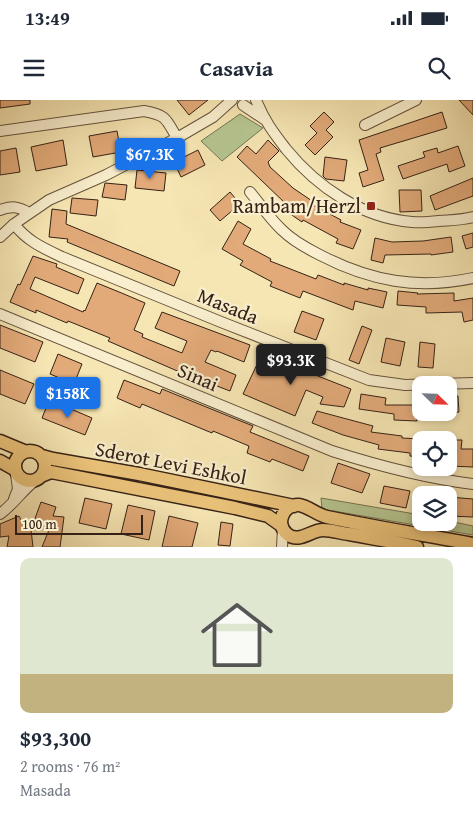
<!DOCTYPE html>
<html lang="en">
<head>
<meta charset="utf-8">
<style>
  body { margin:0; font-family:"Gentium Book Plus",serif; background:#f2f2f3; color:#1f2937; height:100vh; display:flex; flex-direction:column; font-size:19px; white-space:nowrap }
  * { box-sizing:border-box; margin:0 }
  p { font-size:16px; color:#747a83 }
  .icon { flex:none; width:28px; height:28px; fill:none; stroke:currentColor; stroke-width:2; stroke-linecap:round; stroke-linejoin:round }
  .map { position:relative; height:447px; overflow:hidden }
  .side { display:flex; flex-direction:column; background:#fff; flex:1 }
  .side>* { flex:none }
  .needle { width:32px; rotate:113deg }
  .fabs { position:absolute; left:412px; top:276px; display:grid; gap:10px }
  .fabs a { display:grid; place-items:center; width:45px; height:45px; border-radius:10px; background:#fff; box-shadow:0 2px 8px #0003; font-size:25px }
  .scale { position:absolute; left:15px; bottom:12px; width:128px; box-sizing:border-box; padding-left:5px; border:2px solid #352116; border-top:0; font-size:14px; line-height:18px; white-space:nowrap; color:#352116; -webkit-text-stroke:4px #f9efce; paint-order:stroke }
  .price { position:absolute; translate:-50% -42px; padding:0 11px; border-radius:5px; background:#1a73e8; color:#fff; font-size:16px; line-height:32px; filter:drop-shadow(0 1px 2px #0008) }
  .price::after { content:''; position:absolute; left:50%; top:30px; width:15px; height:11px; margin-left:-8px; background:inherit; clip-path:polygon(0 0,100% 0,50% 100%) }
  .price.on { background:#222; color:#fff }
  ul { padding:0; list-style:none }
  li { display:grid; align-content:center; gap:10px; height:265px; padding:0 20px }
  li span { display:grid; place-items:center; height:155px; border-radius:10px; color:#555 }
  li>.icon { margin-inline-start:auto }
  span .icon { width:90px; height:90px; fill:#fffc; stroke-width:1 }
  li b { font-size:21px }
  .status { display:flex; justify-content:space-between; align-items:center; height:35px; padding:0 25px; background:#fff; direction:ltr }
  .status svg { height:14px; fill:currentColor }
  header { display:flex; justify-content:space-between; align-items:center; height:65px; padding:0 20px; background:#fff; font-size:22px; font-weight:700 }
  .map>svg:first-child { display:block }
  .green { fill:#b6c691; stroke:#767454 }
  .building { fill:#e2aa79; stroke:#352116 }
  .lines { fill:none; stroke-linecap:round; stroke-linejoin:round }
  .minor-casing { stroke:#65523d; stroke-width:12 }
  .major-casing { stroke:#352116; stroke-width:15 }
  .minor { stroke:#f9efce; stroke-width:10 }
  .major { stroke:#ebc37a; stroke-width:12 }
  .poi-dot { fill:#8f2418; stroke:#f9efce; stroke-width:2 }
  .labels { text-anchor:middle; stroke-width:4.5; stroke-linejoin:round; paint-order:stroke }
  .poi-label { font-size:20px; fill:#352116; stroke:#f9efce; text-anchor:end }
  .street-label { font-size:20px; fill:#352116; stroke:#f9efce }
</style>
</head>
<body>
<div class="status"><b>13:49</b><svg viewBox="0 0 49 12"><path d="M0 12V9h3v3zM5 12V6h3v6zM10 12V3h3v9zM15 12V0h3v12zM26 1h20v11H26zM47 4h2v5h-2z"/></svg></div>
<header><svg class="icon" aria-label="menu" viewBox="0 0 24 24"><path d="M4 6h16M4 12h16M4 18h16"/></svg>Casavia<svg class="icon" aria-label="search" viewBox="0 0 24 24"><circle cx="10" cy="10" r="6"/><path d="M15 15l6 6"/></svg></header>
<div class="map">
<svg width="473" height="447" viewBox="0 0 473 447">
  <rect width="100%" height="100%" fill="#f6e6b3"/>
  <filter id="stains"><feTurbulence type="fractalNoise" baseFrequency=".004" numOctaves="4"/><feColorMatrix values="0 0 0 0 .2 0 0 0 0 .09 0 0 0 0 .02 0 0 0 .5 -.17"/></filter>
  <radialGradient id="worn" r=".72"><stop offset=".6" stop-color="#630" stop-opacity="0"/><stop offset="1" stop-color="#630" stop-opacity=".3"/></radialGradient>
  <path class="green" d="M240,14L263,28L222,61L201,41Z
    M321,398L421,415V422H449V421L473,426V435L322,409Z"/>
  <path class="building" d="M0,0H30V4L0,8Z
    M177,0H208L189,15Z
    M459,0H473V15Z
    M324,12L334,22L326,30L333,37L315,55L305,45L317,33L310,26Z
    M442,12L447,28L380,48L381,52L376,54L384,80L363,87L359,73L368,70L359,40Z
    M117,31L121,52L93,57L89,36Z
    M63,40L67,65L36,71L31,47Z
    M268,40L279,51L268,62L270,67L293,88L315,103L313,105L341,120L340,122L361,130L353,149L336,143L338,139L303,120L302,122L283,109L286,104L237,57L247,46L256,54Z
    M458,46L465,66L449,72L447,64L403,79L398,66L425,57L423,52L437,48L438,53Z
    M16,48L20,72L0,75V51Z
    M198,50L205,65L181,77L174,62Z
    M325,57L347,60L344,81L326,79L323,76Z
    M137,70L166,73L164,91L135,88Z
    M473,78V96L435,110L430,96Z
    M105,83L127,85L125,100L102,97Z
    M399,90H421L422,111L400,112Z
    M230,92L240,104L220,121L210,110Z
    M72,98L98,100L96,116L70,113Z
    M52,109L67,111L66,124L180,171L174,186L67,142L68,139L49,137Z
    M238,121L251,129L243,144L271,159L270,161L316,179L318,175L344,185V183L368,190V188L387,192L383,208L355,201L353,210L303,191L300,198L270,186L272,182L240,165L243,161L222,149Z
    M473,133V147L466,149L462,136Z
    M451,137L453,152L431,155V154L385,155L383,163L371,160L375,138L392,142L423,141Z
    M33,156L57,164L56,167L84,179L78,194L35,177L30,189L83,212L84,210L85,211L97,183L124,194L145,203L134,230L143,234L142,237L182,253L187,241L155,228L162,212L250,245L244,262L217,251L216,252L211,250L205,262L236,275L230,291L175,270L108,241L110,238L68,221L67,223L36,210V213L10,202L18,184L20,185Z
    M398,191L418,193L417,194L454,193V201L473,198V220L464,222L462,212L426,213V207L397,205Z
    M302,211L324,219L316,240L294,232Z
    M0,225L43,242L35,262L0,248Z
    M362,226L372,230L359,264L349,260Z
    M386,238L405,242L400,266L381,262Z
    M420,242L435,244L433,268L418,267Z
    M58,254L82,264L74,284L50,274Z
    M262,254L351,289L344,307L320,304L323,297L306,290L295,316L243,294Z
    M0,270L34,284L25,304L0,294Z
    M124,280L160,294L162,289L253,326L250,332L309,356L303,371L272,359L270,362L247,353L249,346L213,331L212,333L142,304L140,308L117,298Z
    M361,294L386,298L385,305H417V321L394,320V314L359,309Z
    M449,296H458L459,312L449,313Z
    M48,303L70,311L71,309L92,318L85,335L42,318Z
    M317,311L373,326L371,332L402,336V338L421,339V357L410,356V353L378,349L379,345L343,335L312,323Z
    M449,340H462L461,349H473V367L449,366Z
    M338,363L370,374L362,393L331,383Z
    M384,386L410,391L406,408L380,403Z
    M449,397L473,399V417L449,416Z
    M85,398L112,404L106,429L79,423Z
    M41,402L56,407L53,416L64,417L60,447H42L49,430L33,424Z
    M128,405L155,411L149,440L121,434Z
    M19,416L22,422L30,421L33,447H7L9,436L0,437V424Z
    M169,416L198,423L192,447H162Z
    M221,422L233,424L230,446L218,445Z"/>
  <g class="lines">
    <defs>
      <path id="minor" d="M256,0C264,20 273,32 286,49C317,87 362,118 412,122C421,123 430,122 439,121C451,120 462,120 473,117
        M243,5L264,19
        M365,25L416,0
        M0,31L144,11C167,15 166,19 177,38
        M250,92C260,104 270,119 282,130C292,140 308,149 320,155C370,181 418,190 473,178
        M0,110C12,106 18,106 29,113
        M14,124C27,141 43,148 62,157L221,222L369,280L405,285L473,283
        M0,137L14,124L49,100L106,75L177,38L213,17L232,0
        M0,214L332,351C379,366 424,378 473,384
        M14,399L18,389L16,374
        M0,414C14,404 23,389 37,379
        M282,447L283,429"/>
      <path id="major" d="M0,341L24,351
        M15 366a15 15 0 1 1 30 0a15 15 0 1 1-30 0Z
        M42,356L53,359L139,374L294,406
        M0,361L14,369
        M41,376L51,372L235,408L268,416L282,426
        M417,447C394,442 372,438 349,434C341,433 331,430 323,430C311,430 299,444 287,434C275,424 283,404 299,405C308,406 317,415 327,417C375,427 424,435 473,444"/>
    </defs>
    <use href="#minor" class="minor-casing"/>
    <use href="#major" class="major-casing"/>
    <use href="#minor" class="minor"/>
    <use href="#major" class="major"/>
  </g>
  <rect class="poi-dot" x="366" y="101" width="10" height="10" rx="2.5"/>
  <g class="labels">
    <g class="poi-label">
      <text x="361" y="113">Rambam/Herzl</text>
    </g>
    <g class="street-label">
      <text transform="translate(228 206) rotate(22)" y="7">Masada</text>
      <text transform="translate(198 277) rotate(23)" y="7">Sinai</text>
      <text transform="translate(171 363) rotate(11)" y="7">Sderot Levi Eshkol</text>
    </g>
  </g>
  <rect width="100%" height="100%" filter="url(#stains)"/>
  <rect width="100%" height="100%" fill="url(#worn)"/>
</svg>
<div class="fabs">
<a><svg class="needle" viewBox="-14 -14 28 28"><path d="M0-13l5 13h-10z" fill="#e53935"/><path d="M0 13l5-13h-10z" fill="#747a83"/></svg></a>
<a><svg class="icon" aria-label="locate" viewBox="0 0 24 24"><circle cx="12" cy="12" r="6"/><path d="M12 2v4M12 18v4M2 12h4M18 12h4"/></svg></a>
<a><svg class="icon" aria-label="layers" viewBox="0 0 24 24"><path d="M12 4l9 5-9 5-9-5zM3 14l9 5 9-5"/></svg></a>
</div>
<div class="scale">100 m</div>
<b class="price" style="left:150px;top:80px">$67.3K</b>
<b class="price on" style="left:291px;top:286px">$93.3K</b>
<b class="price" style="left:68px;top:319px">$158K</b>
</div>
<section class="side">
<ul>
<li><span style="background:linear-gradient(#dfe7d0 75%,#c2b280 0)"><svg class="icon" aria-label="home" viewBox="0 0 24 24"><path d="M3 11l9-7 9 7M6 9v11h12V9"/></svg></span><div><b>$93,300</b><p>2 rooms · 76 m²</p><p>Masada</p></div></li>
</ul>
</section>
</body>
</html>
